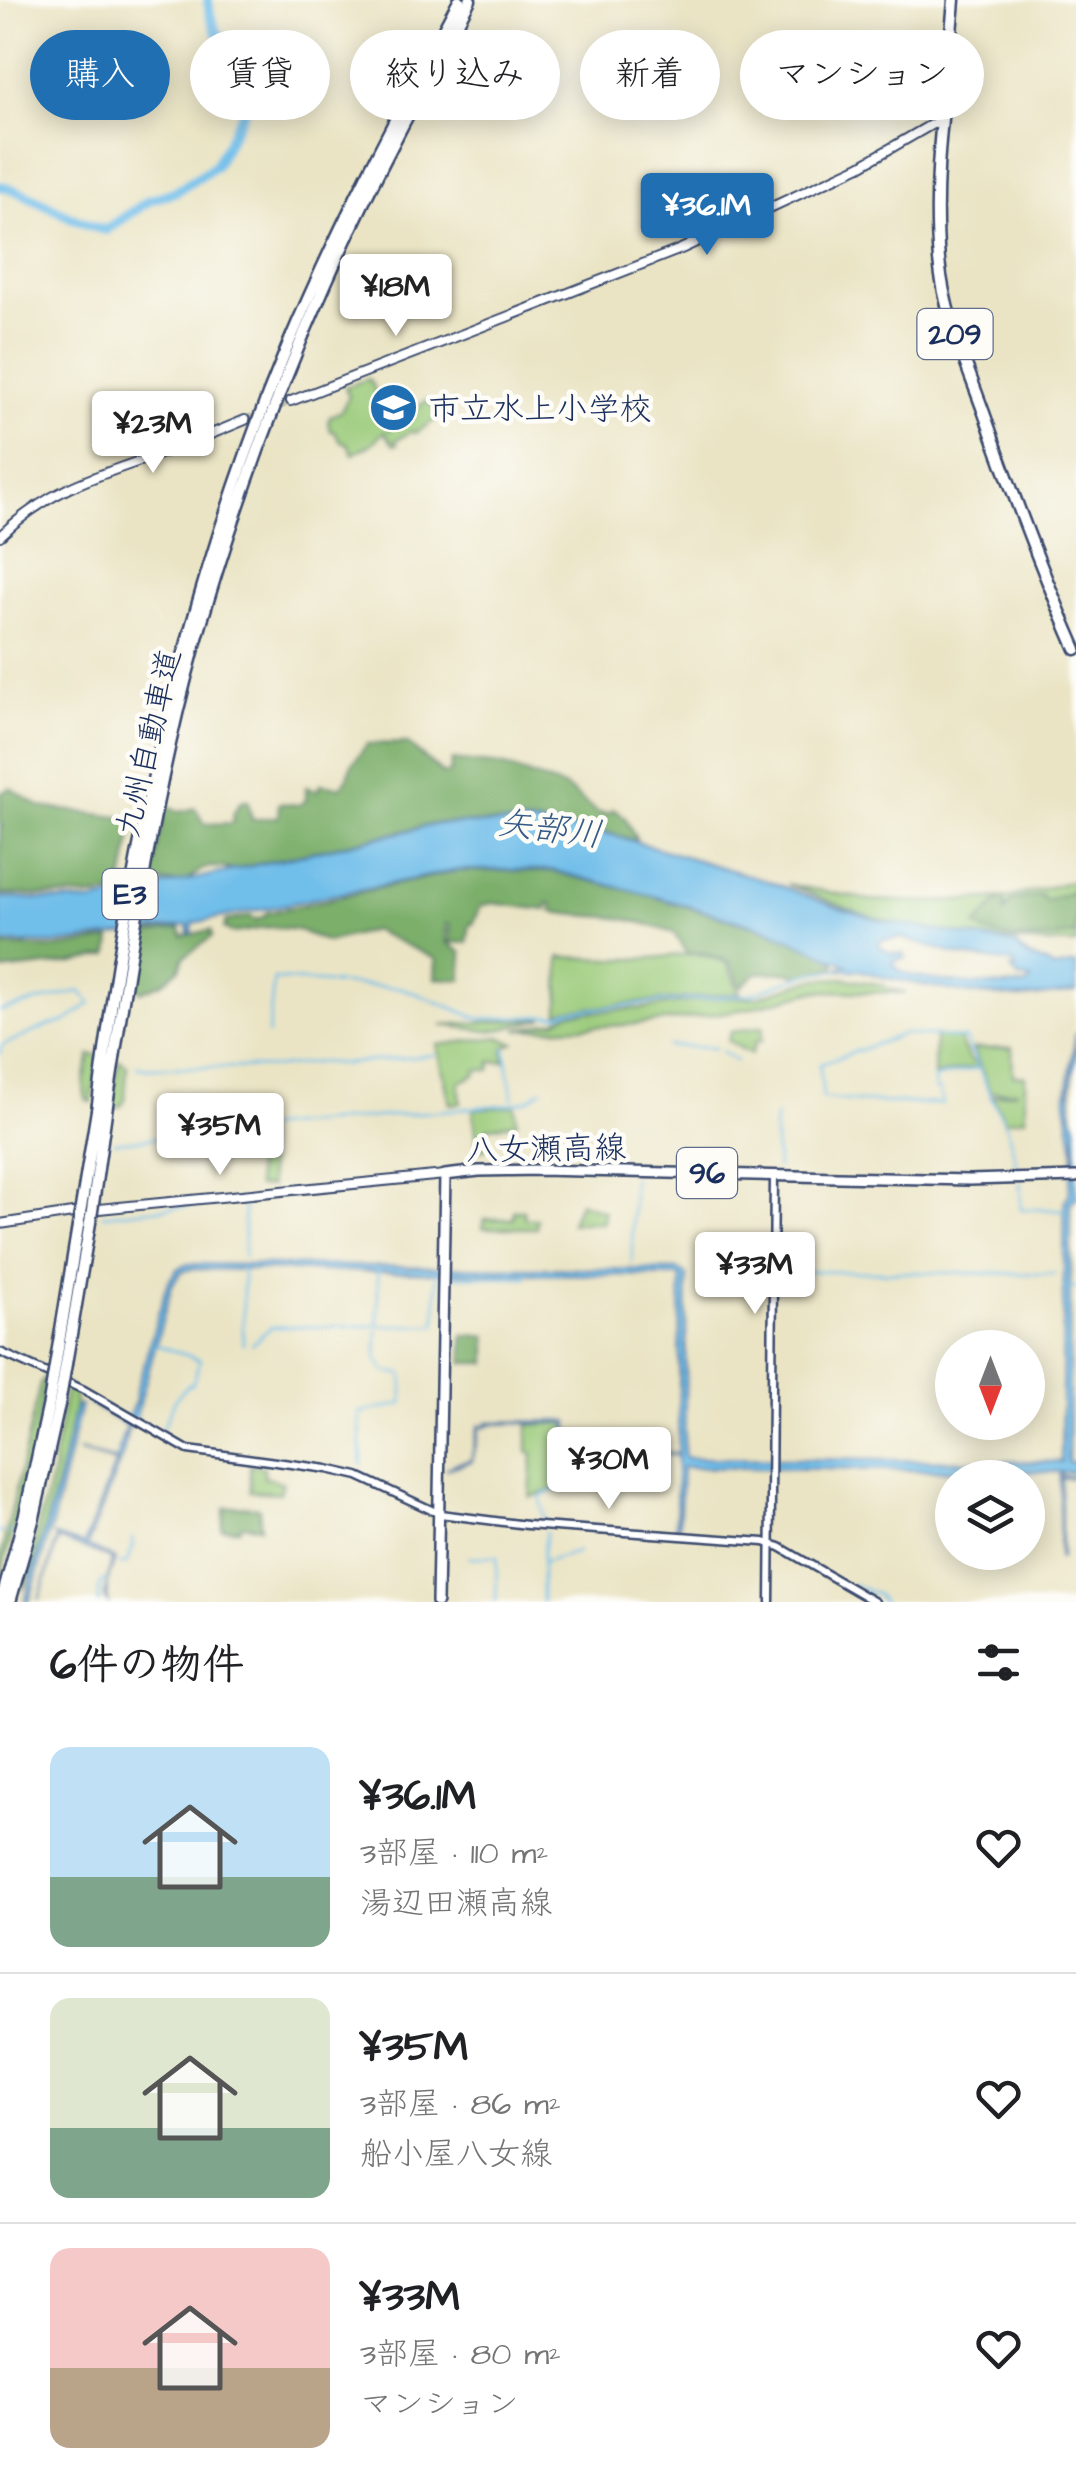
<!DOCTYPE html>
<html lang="ja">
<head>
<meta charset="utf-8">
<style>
  body { margin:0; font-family:"Architects Daughter","Klee One",sans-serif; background:#f6f6f6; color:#202124; height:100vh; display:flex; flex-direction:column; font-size:38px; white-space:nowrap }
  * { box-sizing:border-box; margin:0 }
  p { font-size:32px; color:#757577 }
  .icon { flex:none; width:55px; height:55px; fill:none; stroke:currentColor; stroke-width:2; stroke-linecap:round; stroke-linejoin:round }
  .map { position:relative; height:1602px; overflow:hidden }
  .details { display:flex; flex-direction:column; background:#fff; flex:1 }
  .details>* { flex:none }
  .guide { position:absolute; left:30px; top:30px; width:1018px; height:90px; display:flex; gap:20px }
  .needle { width:65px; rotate:180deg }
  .controls { position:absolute; left:935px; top:1330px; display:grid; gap:20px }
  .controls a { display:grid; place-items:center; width:110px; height:110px; border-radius:50%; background:#fff; box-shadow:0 5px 25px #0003; font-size:50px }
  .price { position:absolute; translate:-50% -85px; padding:0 22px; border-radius:10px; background:#fff; color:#222; font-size:32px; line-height:65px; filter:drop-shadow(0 2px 5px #0008) }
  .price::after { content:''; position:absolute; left:50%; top:60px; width:30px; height:22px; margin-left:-15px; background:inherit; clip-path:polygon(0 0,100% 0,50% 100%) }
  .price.active { background:#1f6fb2; color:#fff }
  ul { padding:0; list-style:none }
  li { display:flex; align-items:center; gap:30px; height:250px; padding:0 50px }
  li+li { border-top:2px solid #e0e0e0 }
  li span { display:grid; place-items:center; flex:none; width:280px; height:200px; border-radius:20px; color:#555 }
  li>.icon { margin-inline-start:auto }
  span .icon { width:120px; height:120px; fill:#fffc; stroke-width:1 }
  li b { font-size:42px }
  h2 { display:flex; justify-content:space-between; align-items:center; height:120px; padding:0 50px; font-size:42px }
  .pill { padding:0 35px; border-radius:45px; background:#fff; box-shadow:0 5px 25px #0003; font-size:35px; line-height:90px }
  .pill.active { background:#1f6fb2; color:#fff }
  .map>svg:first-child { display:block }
  .green { fill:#9bcb7a; stroke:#5b7d6c; stroke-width:2.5 }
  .forest { fill:#7caf6a; stroke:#4c6f64; stroke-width:2.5 }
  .water { fill:#70beea; stroke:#4676a4; stroke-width:2.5; fill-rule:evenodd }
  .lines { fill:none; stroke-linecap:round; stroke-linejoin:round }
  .stream { stroke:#70beea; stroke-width:2.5 }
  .river { stroke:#70beea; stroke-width:10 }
  .secondary-tunnel { stroke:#c1c0b0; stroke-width:8; stroke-dasharray:8 4; stroke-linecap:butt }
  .tertiary-casing { stroke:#3a4a6d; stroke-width:11 }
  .secondary-casing { stroke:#3a4a6d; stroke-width:12 }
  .primary-casing { stroke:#3a4a6d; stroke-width:14 }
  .trunk-casing { stroke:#3a4a6d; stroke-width:15 }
  .motorway-casing { stroke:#3a4a6d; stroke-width:15 }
  .tertiary { stroke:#fff; stroke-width:6 }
  .secondary { stroke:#fff; stroke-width:8 }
  .primary { stroke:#fff; stroke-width:9 }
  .trunk { stroke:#fff; stroke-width:10 }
  .motorway { stroke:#fff; stroke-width:10 }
  .motorway-bridge-casing { stroke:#3a4a6d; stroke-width:15; stroke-linecap:butt }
  .motorway-bridge { stroke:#fff; stroke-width:10 }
  .labels { text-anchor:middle; stroke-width:9; stroke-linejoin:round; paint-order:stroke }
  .shield { fill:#fdfcf7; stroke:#5f6c8c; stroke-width:2.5 }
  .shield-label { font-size:30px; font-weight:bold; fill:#1b2f5e }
  .poi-label { font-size:32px; fill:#1b2f5e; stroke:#fdfcf7; text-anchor:start }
  .street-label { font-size:32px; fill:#1b2f5e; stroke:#fdfcf7 }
  .water-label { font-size:35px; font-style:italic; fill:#355a88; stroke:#fdfcf7 }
</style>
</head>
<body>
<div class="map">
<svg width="1076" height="1602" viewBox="0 0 1076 1602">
  <rect width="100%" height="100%" fill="#fdfcf7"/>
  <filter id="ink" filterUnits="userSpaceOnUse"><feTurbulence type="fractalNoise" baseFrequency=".01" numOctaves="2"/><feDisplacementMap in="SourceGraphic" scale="20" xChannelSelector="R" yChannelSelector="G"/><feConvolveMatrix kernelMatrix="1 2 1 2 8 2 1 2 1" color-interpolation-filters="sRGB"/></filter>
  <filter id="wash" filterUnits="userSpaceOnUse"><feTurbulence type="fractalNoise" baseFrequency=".0048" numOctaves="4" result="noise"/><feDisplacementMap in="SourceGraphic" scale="40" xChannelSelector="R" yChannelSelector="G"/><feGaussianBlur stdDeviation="2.25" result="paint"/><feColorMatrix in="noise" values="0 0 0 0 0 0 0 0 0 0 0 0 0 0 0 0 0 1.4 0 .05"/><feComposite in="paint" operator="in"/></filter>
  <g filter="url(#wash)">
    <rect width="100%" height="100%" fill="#eae4c4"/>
    <path class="green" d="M368,379L373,385L390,430L427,400L436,411L453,402L455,406L416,433L413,431L396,440L397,444L394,445L384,432L370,445L353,454L348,444L339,440L335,432L331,431L328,421L331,416L341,411L349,396L345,387Z
      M1076,880V944C1008,943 940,936 875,918C845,909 816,895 787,884L869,900L931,902L1007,898Z
      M698,954L726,962L740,993L569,1010L559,1013L560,957C581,957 604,960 625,959C650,959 673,955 698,954Z
      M843,978L883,985L887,988L906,993L814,991L751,1008L685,1019L627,1025L517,1030L556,1021L570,1013L643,1008L717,998L758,997L814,979Z
      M544,1018L503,1029L487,1031L442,1025Z
      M763,1026L762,1041H756L751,1054L728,1041L731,1032Z
      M935,1036L959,1039L970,1061H975L977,1067L934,1076Z
      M499,1037L514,1043L504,1048L505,1061L491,1062L490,1070H476V1074L459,1083L461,1103L450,1104L437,1045Z
      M1012,1048L1013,1075L1025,1076V1118L1005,1121L992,1096L1018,1091L990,1092L973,1049Z
      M90,1055L99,1056L92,1102L87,1101C81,1087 86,1070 90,1055Z
      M119,1060L127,1065L125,1100L121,1106L112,1107Z
      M515,1105L517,1122L486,1128L487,1148L478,1150L473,1109Z
      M265,1128L270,1186L257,1187L251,1130Z
      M579,1202L604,1211L603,1223H571Z
      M514,1210H524L525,1219H537L536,1228H483L484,1219H513Z
      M44,1378L46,1379L32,1456L0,1579V1561L40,1384Z
      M67,1385L73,1389C74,1392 75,1401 75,1405C72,1431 35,1576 21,1591L54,1467L53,1460Z
      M567,1423L566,1452L561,1454L560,1488L530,1497L533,1453L528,1452V1425Z
      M250,1465L264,1467V1478L267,1477L283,1483L280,1493L250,1491Z"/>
    <path class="forest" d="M407,743L443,774L450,772L452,760L501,765L567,788L598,813H610L613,809L625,817L637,841L613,834L532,823H438L232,870C211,864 201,866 187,883L151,882L166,807L180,812L195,808L205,824L232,823L234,812L241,801H248L252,820L278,817L279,803L300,805L306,800V787L317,791L320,784L340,787L348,777L351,766L367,744Z
      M10,788L41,807L135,819L121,893L90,897L0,894V828L3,827L0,824V794Z
      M458,871H551L647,895L767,930L826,954L836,963L834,968L799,976L787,972L756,973L741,987L729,961L704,953H686L674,933C661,929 648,924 634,921C607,914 578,918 551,911L553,905L549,903L546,910L492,903L481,906L473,924H470L467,943L450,942V924H446L447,942L462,953V980L435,978L436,959L373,930L327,942L298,930L271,927L234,933L224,929L226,921L251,916L256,920L265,916L266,913Z
      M1076,891V934C1047,940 1001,944 976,926L998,901L1005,902L1004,914L1011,901L1041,895L1046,901Z
      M180,928L183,936L211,930L212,937L184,957L180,968L162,983L141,992L131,977L137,948L148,934Z
      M111,939L109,955L73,963L0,971V946L58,948Z
      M463,1335L487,1336V1363H463Z
      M243,1506L259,1508L261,1527L241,1525L240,1529H222L225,1508Z"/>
    <path class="water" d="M438,824H532L613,835L768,881L836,907L882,921L1015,944C1027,961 1039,957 1054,968L1076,964V992L1022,998L965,993L887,978L859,970H837L836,969L848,965L768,929L657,897L551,870H458L193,923L192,933H189L188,925L59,944L0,943V897L92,902ZM902,938L961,956L1013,963L1016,969H1011L1018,978L1031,980L1027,985C1004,987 911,983 897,968C895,967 894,964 893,961L906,958L904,954L890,953L878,945L882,940Z
      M1076,1032V1056L1071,1088L1072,1110L1076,1128V1199L1071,1201L1068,1462H1076V1472H1062L1061,1476L1076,1477L1061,1478V1557L1059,1558L1060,1472L682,1467L679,1531H676L677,1455L566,1453L567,1422L488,1424L487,1426L480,1427L472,1461L446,1469L457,1463L471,1460L478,1428L480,1425L485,1426L487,1422L569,1421V1451L678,1453L681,1279L679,1276L191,1269L181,1272L172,1285L134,1424L128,1427L123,1453L87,1546L115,1559L107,1582L108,1602L104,1597L112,1559L58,1539L39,1600L57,1539L55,1536L84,1545L116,1462L78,1451L116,1460L126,1425L88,1403L90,1400L127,1420L136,1400V1392L167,1284L177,1269L188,1264L679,1270L687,1276L684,1455L687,1458L1061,1462L1065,1200L1069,1195L1074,1150L1066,1101Z
      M76,1405H81L80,1409L54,1517L29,1602H25L58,1483Z"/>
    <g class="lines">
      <path class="stream" d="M0,1011L80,991L91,1003
        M268,1035L274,979L402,988L480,1019L560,1015L569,1011L752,994L807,974L837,970
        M668,1046L715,1048
        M505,1048L513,1100
        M722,1051L736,1061
        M0,1054L1,1046L50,1025L65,1022L90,1004
        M820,1064L823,1098L863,1102L943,1104L939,1090H935L934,1078L979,1068L990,1095L1007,1127L1019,1174
        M821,1064L904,1034L965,1039L979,1068
        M137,1066L145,1068L279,1067L320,1062L344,1064L434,1055
        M776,1116C772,1128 777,1152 777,1168
        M114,1142L513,1104L528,1100L542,1090
        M1020,1182L1021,1209L1065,1210
        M103,1215L244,1200V1257
        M632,1263L633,1177
        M779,1271L1055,1274
        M450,1276L526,1277
        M1070,1288H1076
        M378,1323V1271
        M243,1344V1271
        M252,1344L271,1327L436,1325L437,1273
        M157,1345L200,1360L192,1385L189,1384L176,1398L162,1429
        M362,1465L359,1413L403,1404V1374L386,1372L377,1360V1331
        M545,1522L540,1498L542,1495L560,1488L562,1455L566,1452
        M8,1532H11
        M1,1534V1531
        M469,1557H497L496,1602
        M542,1560L546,1531
        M962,1560H1009
        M119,1564H126L134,1545L132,1539
        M852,1584L877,1595L883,1602
        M99,1602V1589L103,1581L106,1580
        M542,1602V1563L577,1552"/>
      <path class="river" d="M0,186C39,195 70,223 106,230L150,200L177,191L215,166L255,90L253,70L216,31L210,15L208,0"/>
    </g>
  </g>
  <g filter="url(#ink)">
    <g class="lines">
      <path class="secondary-tunnel" d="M245,420L291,401"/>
      <defs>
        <path id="tertiary" d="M0,1352L84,1390L188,1450L327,1469L358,1476L440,1514L527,1525L764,1542L780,1547L875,1602
          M770,1602L774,1176"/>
        <path id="secondary" d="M291,401L681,249L860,166L941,119
          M0,536C56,483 104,475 173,449C197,440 221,430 245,420
          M0,1224L99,1209L445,1175"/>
        <path id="primary" d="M437,1602L445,1175L479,1171L540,1170L969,1180L1076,1177"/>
        <path id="trunk" d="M954,0C947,86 931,173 939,260C944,314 966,363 984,413C1012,492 1042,572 1076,649"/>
        <path id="motorway" d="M98,1104C130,844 187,587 288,345C338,226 398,113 459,0
          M107,1105C130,954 152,800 193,652C228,527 273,402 326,283C369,186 419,93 470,0
          M1,1602L25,1514L49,1403
          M10,1602L34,1517L59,1405"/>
      </defs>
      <use href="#tertiary" class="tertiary-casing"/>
      <use href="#secondary" class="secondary-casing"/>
      <use href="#primary" class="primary-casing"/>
      <use href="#trunk" class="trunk-casing"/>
      <use href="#motorway" class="motorway-casing"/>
      <use href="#tertiary" class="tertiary"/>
      <use href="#secondary" class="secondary"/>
      <use href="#primary" class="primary"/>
      <use href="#trunk" class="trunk"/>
      <use href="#motorway" class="motorway"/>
      <defs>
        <path id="motorway-bridge" d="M49,1403L98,1104
          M59,1405L92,1211L107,1105"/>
      </defs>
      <use href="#motorway-bridge" class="motorway-bridge-casing"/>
      <use href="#motorway-bridge" class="motorway-bridge"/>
    </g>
  </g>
  <defs>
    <symbol id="school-disc" viewBox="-11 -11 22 22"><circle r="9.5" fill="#1f6fb2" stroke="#fdfcf7"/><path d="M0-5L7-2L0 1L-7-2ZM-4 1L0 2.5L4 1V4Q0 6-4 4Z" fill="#fff"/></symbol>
  </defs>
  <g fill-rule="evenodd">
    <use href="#school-disc" x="366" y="380" width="55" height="55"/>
  </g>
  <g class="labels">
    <g class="shield">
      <rect x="917.5" y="309" width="75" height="50" rx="8"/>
      <rect x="102.5" y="869" width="55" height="50" rx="8"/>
      <rect x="677" y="1148" width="60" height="50" rx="8"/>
    </g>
    <g class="shield-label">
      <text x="955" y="344">209</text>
      <text x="130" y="904">E3</text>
      <text x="707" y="1183">96</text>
    </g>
    <g class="poi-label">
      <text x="428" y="419">市立水上小学校</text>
    </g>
    <g class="street-label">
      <text transform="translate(148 743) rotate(-77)" y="11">九州自動車道</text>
      <text transform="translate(546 1148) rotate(-1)" y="11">八女瀬高線</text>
    </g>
    <g class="water-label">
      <text transform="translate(550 828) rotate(7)" y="12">矢部川</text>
    </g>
  </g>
</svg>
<div class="controls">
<a><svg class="needle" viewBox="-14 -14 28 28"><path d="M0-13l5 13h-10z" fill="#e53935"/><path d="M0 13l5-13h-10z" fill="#757577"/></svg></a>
<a><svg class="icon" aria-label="layers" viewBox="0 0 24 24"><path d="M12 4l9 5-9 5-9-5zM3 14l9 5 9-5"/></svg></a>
</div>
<b class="price active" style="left:707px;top:258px">¥36.1M</b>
<b class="price" style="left:396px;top:339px">¥18M</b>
<b class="price" style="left:153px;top:476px">¥23M</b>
<b class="price" style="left:220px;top:1178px">¥35M</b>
<b class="price" style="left:755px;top:1317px">¥33M</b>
<b class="price" style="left:609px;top:1512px">¥30M</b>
<div class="guide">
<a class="pill active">購入</a>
<a class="pill">賃貸</a>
<a class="pill">絞り込み</a>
<a class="pill">新着</a>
<a class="pill">マンション</a>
</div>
</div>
<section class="details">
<h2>6件の物件<svg class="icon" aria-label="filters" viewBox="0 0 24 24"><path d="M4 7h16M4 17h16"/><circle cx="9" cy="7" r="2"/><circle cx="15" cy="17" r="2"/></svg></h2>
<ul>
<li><span style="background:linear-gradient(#bfe0f5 65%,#7fa58c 0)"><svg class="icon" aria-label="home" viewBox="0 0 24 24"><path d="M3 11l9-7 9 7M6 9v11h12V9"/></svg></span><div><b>¥36.1M</b><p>3部屋 · 110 m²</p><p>湯辺田瀬高線</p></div><svg class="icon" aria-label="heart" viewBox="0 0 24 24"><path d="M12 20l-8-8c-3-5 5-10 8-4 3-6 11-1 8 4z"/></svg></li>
<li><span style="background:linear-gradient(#dfe7d0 65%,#7fa58c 0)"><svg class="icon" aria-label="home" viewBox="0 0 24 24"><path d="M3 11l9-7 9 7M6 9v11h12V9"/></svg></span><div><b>¥35M</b><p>3部屋 · 86 m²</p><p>船小屋八女線</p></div><svg class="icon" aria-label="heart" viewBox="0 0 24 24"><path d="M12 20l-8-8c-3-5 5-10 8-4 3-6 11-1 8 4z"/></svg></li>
<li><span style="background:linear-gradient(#f6c9c9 60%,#b9a48a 0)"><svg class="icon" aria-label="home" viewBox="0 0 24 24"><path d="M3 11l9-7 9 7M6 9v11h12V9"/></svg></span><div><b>¥33M</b><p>3部屋 · 80 m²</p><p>マンション</p></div><svg class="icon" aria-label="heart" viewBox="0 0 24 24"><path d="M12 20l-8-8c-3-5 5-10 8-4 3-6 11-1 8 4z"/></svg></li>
</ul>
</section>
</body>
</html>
